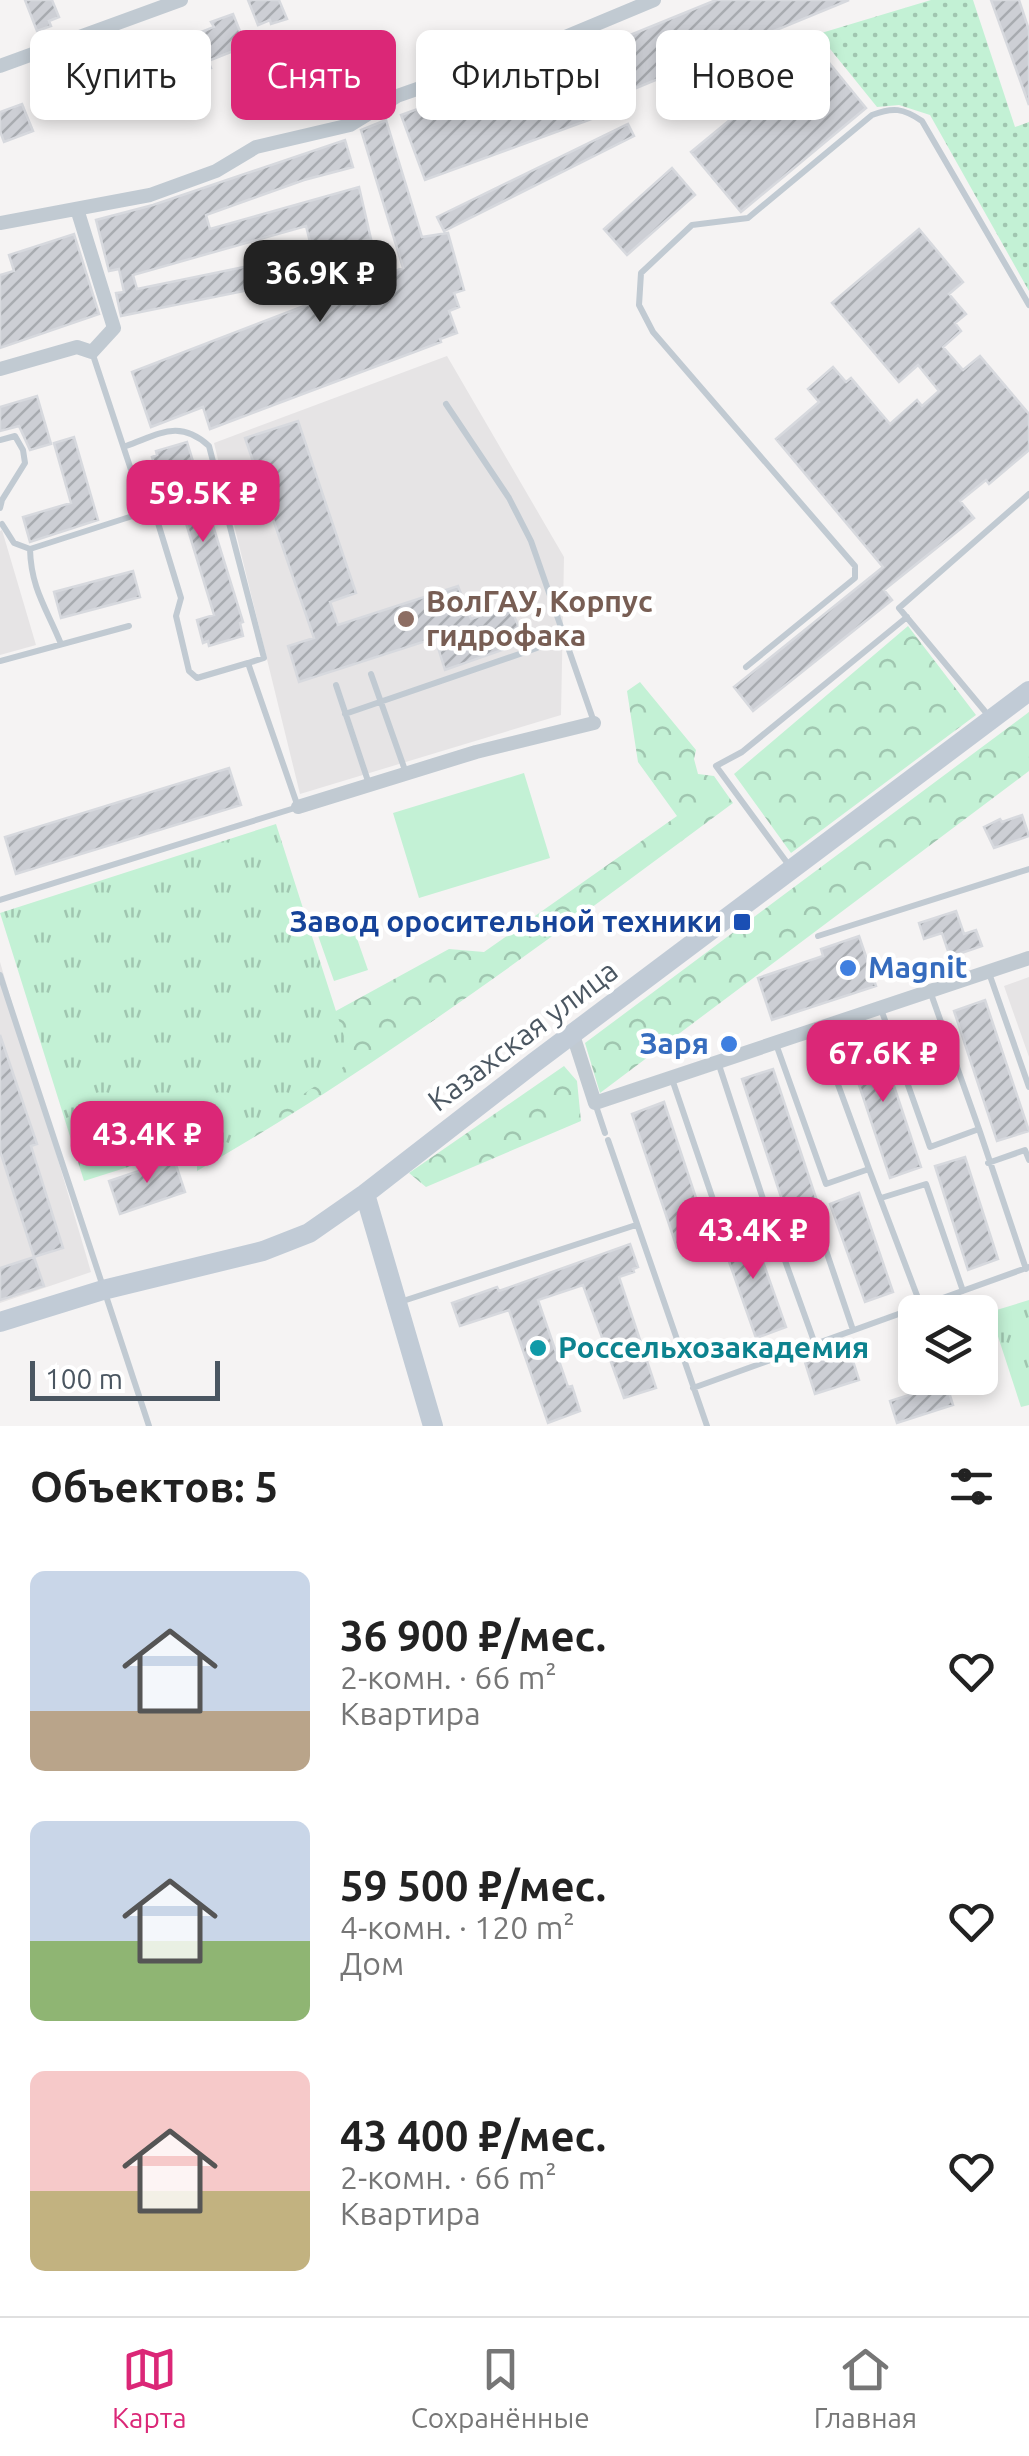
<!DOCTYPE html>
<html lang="ru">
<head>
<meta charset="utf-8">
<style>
  body { margin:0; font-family:Ubuntu,sans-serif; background:#f6f6f6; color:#222; height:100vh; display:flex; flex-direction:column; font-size:38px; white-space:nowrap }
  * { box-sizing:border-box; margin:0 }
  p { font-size:32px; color:#767676 }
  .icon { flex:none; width:55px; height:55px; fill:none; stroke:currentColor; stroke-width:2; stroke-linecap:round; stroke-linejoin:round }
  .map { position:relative; height:1426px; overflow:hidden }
  .drawer { display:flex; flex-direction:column; background:#fff; flex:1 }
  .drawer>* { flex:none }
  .guide { position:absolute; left:30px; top:30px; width:970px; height:90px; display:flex; gap:20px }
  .buttons { position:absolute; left:898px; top:1295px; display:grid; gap:20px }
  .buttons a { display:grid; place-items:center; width:100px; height:100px; border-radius:15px; background:#fff; box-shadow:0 5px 15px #0003; font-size:50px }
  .scale { position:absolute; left:30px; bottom:25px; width:190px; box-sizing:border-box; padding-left:10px; border:5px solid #4a5661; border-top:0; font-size:28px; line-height:35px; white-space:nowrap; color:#4a5661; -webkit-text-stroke:8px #fff; paint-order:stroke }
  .price { position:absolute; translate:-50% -85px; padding:0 22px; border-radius:20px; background:#db2777; color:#fff; font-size:32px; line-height:65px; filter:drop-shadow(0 2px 5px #0008) }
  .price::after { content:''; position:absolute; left:50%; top:60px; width:30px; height:22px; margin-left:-15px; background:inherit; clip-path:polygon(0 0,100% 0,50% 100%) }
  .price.selected { background:#222; color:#fff }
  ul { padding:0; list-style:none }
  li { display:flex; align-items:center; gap:30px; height:250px; padding:0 30px }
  li span { display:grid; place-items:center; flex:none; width:280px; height:200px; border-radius:15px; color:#555 }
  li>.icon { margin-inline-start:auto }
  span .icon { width:120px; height:120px; fill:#fffc; stroke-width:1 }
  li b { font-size:42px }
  h2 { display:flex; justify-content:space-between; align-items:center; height:120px; padding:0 30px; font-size:42px }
  .pill { padding:0 35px; border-radius:15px; background:#fff; box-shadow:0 5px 15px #0003; font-size:35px; line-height:90px }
  .pill.selected { background:#db2777; color:#fff }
  .tab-bar { display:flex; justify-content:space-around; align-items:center; height:140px; border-top:2px solid #e0e0e0; background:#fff; font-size:28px; color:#767676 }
  .tab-bar a { display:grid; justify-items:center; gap:5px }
  .tab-bar .selected { color:#db2777 }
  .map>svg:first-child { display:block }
  .education { fill:#e6e4e5 }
  .grass { fill:url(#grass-dots) }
  .forest { fill:url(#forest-crowns) }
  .park { fill:url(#park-tufts) }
  .pitch { fill:#c3f1d5 }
  .building { fill:url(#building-hatch); stroke:#d7d9de; stroke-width:2.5 }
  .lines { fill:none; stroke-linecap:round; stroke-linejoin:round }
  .lane { stroke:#c1cad2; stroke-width:6 }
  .street { stroke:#c1cad2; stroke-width:14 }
  .secondary { stroke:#c1cbd6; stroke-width:20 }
  .education-dot { fill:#8d6e63; stroke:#fff; stroke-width:4 }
  .transit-dot { fill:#1a4fb4; stroke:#fff; stroke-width:4 }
  .shop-dot { fill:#3f7fe0; stroke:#fff; stroke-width:4 }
  .culture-dot { fill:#0f9aa8; stroke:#fff; stroke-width:4 }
  .labels { text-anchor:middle; stroke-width:9; stroke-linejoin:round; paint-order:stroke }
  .education-label { font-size:30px; font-weight:bold; fill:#785e54; stroke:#fff; text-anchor:start }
  .transit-label { font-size:30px; font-weight:bold; fill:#164399; stroke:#fff; text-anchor:end }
  .shop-label { font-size:30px; font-weight:bold; fill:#366cbe; stroke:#fff; text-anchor:start }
  .street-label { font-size:30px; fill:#4a5661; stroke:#fff }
  .culture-label { font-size:30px; font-weight:bold; fill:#0d838f; stroke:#fff; text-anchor:start }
</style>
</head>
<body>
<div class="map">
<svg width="1029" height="1426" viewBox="0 0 1029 1426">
  <defs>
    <pattern id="grass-dots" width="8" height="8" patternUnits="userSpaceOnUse" patternTransform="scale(2.5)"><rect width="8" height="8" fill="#c3f1d5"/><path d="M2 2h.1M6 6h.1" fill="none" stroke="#a0c6b0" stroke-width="1.8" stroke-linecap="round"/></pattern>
    <pattern id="forest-crowns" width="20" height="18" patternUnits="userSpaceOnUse" patternTransform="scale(2.5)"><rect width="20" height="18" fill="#c3f1d5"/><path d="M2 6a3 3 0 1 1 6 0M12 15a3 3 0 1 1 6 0" fill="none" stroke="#a0c6b0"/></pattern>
    <pattern id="park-tufts" width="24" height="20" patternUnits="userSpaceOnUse" patternTransform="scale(2.5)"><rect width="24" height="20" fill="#c3f1d5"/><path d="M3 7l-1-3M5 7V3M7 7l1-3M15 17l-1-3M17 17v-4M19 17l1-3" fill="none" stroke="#a0c6b0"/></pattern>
    <pattern id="building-hatch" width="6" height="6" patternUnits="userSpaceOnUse" patternTransform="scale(2.5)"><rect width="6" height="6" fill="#cdcfd5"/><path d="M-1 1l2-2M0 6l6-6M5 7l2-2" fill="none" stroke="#a8abb0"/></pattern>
  </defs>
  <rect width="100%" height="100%" fill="#f5f3f3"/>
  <path class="education" d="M447,356L564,557L561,715L300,794L214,443Z
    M2,530L36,645L0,655V531Z
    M0,962L91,1272L0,1303Z
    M1029,977V1057L1004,986Z"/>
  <path class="grass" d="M931,0H973L1015,127L1029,122V291L930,115L899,105L877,107L818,34Z"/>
  <path class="forest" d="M908,626L976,715L791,853L734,774Z
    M640,682L696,750L694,759L698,774L714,776L733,803C559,932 385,1063 197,1171V1155L167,1153L241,1063L449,949L484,952L677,816L638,762L627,691Z
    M1029,712V771L600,1093L585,1043Z
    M564,1066L577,1081L581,1121L426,1187L409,1173Z"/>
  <path class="park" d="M276,824L352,1061L205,1161L188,1148L84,1181L0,913Z
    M1029,1300V1405L1021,1407L990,1312Z"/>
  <path class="pitch" d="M524,773L550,858L419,898L393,813Z
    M348,913L368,970L334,981L314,924Z"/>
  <path class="building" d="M25,0H52L59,17L49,21L51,26L37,31Z
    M248,0H279L287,19L271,24L270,20L258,25Z
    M716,0H849L612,98L616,110L425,180L401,115L617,37L618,40Z
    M991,0H1019L1029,30V105Z
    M233,14L246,46L208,61L211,68L199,73L195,65L177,73L166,46L214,27L211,22Z
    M817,48L866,108L741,212L691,152Z
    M149,55L160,83L141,90L144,98L135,102L121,66L136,57L137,60Z
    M88,79L99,106L71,117L60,90Z
    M22,104L33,131L4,142L0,131V112Z
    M386,120L422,237L448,233L464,290L454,293L459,307L449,311L457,333L440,339L441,342L210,429L203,407L151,427L132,372L403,268L361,130Z
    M628,124L634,136L444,231L437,217Z
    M345,140L353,167L304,180L206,215L210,229L359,187L371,239L313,254L306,226L133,275L137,289L302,255L307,278L121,316L116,293L124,292L119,269L109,271L96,220L153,205Z
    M672,168L695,195L627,255L604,229Z
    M919,229L963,282L949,294L966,314L955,323L961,331L943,347L963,370L980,356L1029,414V450L989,484L986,480L960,501L974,518L884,590L892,600L753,711L734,687L883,567L776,439L819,402L808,389L833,367L846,382L851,378L890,424L917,400L922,406L939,391L918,365L899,382L832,303Z
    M74,234L99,314L0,348V275L14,271L9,255Z
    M37,396L51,444L30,450L19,426L0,431V407Z
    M298,421L356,593L330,602L338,625L458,586L471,619L510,606L525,642L445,670L435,638L299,682L288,646L314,638L245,438Z
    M74,437L98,520L30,542L23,517L71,503L54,443Z
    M187,442L243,622L240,623L243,636L209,646L208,641L203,643L197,620L214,615L171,474L158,477L152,457L157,455L156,451Z
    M133,571L140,597L61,618L54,592Z
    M229,768L241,805L16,874L5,837Z
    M1022,815L1029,836L994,848L984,827L1000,819L1002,822Z
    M956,911L964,934L976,930L982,946L950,957L942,933L924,939L919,923Z
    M859,936L876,986L772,1020L758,978L823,956L821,949Z
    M985,1000L1029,1131L997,1141L954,1011Z
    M876,1032L921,1167L890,1178L845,1043Z
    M0,1035L37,1144L31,1146L63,1248L34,1257L0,1151Z
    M773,1069L817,1201L786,1212L742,1079Z
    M664,1102L709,1237L677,1248L632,1114Z
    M965,1157L998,1259L968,1270L935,1166Z
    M174,1159L185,1192L120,1214L109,1181Z
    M859,1193L893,1292L865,1302L830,1204Z
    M750,1225L786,1327L756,1338L720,1236Z
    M630,1244L638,1267L633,1269L634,1272L619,1277L656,1388L624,1398L583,1285L538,1300L568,1387L572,1386L580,1411L548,1423L509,1310L460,1326L452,1303L497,1287L499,1291Z
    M34,1257L44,1286L0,1300V1268Z
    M848,1345L859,1380L815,1394L804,1359Z
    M946,1383L953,1405L897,1423L890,1401Z"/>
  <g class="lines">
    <path class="lane" d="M446,404L509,498L531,541L594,722
      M0,440L15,436L23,450L25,463L2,500L0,508
      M126,446C160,434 179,419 209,446L264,658L248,663
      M2,524L14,543L30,549L145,512
      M30,549C31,589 47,609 61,644
      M0,661L129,626
      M746,667L855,578V566L653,332L639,305L641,273L692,225L748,218L872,115C893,107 903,108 922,121L1029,305
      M371,674L406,773
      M336,685L369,784
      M345,714L537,648
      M988,715L899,608L1029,494
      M788,864L716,766L742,752L907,617
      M0,900L298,807L248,663L197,678L189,671L176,616L181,598L158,523L145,512L92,352
      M818,936L1029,869
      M989,973L1029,1087
      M0,975L149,1426
      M881,1009L930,1147L979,1129L930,991
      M776,1044L826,1184L869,1169L818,1030
      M672,1079L720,1220L765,1205L718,1062
      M595,1103L605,1133
      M979,1129L1026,1269
      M608,1140L707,1426
      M988,1163L1025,1150L1029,1160
      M869,1169L921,1306
      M881,1198L926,1184L963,1291
      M765,1205L815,1344
      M776,1233L816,1221L853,1330
      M400,1302L636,1225
      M693,1388L1029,1267"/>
    <path class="street" d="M291,41L303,40L313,48L374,108
      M0,66L181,0
      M0,223L150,195L216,171L256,147L350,125L397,96L563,38L654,0
      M0,369L77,347L92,352L114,328L77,209
      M298,807L476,752L594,723
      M573,1035L595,1103L1029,958"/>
    <path class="secondary" d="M365,1194L433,1426
      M0,1322L103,1290L263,1251L309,1233L365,1194L535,1062L1029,691"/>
  </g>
  <circle class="education-dot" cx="406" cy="619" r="10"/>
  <rect class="transit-dot" x="732" y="912" width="20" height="20" rx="5"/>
  <g class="shop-dot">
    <circle cx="848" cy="968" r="10"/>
    <circle cx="729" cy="1044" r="10"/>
  </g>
  <circle class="culture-dot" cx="538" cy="1348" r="10"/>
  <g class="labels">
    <g class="education-label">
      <text x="426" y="612">ВолГАУ, Корпус<tspan x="426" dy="34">гидрофака</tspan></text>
    </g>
    <g class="transit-label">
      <text x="722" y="932">Завод оросительной техники</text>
    </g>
    <g class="shop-label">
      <text x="868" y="978">Magnit</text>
      <text x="709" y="1054" text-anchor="end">Заря</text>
    </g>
    <g class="street-label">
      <text transform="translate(523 1036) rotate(-37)" y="10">Казахская улица</text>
    </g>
    <g class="culture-label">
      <text x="558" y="1358">Россельхозакадемия</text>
    </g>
  </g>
</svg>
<div class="buttons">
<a><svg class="icon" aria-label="layers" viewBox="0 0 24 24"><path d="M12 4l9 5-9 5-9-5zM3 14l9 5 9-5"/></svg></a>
</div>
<div class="scale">100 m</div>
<b class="price selected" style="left:320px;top:325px">36.9K ₽</b>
<b class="price" style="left:203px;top:545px">59.5K ₽</b>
<b class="price" style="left:883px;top:1105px">67.6K ₽</b>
<b class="price" style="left:147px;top:1186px">43.4K ₽</b>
<b class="price" style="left:753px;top:1282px">43.4K ₽</b>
<div class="guide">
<a class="pill">Купить</a>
<a class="pill selected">Снять</a>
<a class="pill">Фильтры</a>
<a class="pill">Новое</a>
</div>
</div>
<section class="drawer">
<h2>Объектов: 5<svg class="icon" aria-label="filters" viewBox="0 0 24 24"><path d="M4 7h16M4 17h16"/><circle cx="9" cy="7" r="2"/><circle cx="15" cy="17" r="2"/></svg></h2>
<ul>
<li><span style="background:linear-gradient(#c9d6e8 70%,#b9a48a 0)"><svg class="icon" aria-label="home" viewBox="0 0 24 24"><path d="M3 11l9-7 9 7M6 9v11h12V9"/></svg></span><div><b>36 900 ₽/мес.</b><p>2-комн. · 66 m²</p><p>Квартира</p></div><svg class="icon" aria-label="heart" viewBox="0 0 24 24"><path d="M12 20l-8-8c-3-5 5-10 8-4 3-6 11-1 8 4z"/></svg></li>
<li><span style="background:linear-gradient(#c9d6e8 60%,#8fb573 0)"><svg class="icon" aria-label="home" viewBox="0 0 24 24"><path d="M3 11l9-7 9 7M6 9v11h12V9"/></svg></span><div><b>59 500 ₽/мес.</b><p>4-комн. · 120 m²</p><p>Дом</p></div><svg class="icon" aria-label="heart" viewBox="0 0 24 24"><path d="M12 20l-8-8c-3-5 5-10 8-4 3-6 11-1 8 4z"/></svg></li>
<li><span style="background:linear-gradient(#f6c9c9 60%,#c2b280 0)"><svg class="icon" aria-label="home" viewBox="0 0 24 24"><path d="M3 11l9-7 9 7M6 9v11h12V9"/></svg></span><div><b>43 400 ₽/мес.</b><p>2-комн. · 66 m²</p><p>Квартира</p></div><svg class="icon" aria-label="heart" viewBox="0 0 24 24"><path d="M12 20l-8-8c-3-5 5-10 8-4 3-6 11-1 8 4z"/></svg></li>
</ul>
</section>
<nav class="tab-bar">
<a class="selected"><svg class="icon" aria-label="map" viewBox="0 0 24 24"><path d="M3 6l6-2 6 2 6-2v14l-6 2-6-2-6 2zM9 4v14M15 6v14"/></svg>Карта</a>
<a><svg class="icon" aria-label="saved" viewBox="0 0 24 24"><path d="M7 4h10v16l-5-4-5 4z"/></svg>Сохранённые</a>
<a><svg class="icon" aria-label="home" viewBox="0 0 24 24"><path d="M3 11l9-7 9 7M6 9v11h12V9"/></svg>Главная</a>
</nav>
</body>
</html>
